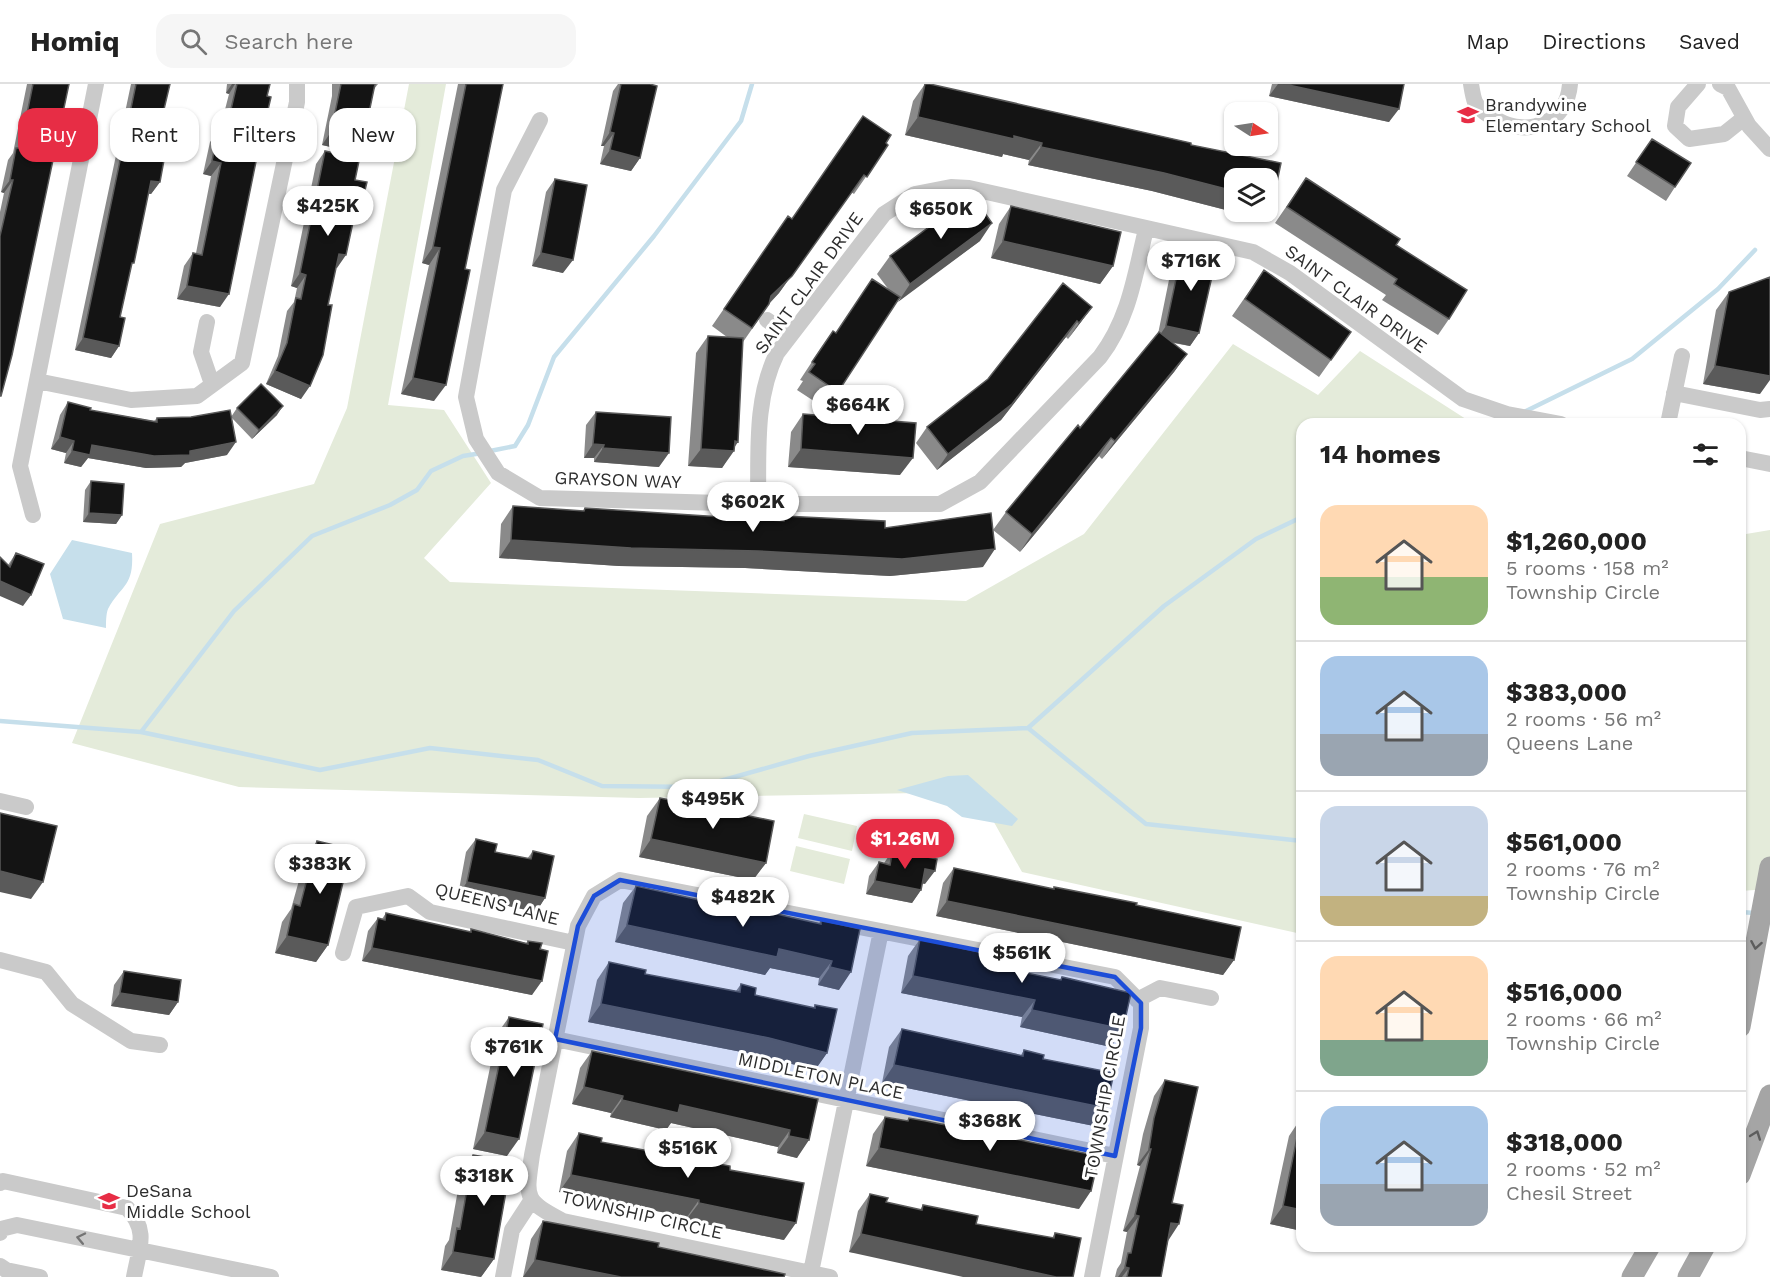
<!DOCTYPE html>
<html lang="en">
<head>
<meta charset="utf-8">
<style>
  body { margin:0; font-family:"Work Sans",sans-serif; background:#f6f6f6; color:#222; height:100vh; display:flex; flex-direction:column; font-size:22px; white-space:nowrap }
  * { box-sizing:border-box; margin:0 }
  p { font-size:20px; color:#767676 }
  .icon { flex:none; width:33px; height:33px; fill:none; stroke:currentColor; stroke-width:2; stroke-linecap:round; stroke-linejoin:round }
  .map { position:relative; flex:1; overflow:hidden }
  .details { position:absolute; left:1296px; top:334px; width:450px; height:834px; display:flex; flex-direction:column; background:#fff; border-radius:18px; box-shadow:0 2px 4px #0004 }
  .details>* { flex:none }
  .top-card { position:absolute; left:18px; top:24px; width:570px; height:54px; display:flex; gap:12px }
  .needle { width:39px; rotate:102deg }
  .tools { position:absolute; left:1224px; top:18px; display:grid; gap:12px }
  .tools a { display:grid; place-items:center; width:54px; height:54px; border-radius:12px; background:#fff; box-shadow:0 2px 4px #0004; font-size:30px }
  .price { position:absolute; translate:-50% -51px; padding:0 14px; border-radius:21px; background:#fff; color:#222; font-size:20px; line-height:39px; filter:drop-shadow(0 2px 3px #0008) }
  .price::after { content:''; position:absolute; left:50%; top:36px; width:18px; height:14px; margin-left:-9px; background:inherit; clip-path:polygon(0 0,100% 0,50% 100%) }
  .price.selected { background:#e72d45; color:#fff }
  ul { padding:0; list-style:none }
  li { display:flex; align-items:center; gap:18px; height:150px; padding:0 24px }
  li+li { border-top:2px solid #e0e0e0 }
  li span { display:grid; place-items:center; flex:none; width:168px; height:120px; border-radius:18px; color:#555 }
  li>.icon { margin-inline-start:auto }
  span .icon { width:72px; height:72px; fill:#fffc; stroke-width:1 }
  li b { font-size:26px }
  h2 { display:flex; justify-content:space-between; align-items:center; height:72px; padding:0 24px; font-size:26px }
  .tag { padding:0 21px; border-radius:18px; background:#fff; box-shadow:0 2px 4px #0004; font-size:21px; line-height:54px }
  .tag.selected { background:#e72d45; color:#fff }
  header { display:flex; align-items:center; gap:36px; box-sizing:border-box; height:84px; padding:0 30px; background:#fff; border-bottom:2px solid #e0e0e0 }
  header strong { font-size:28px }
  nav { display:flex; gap:33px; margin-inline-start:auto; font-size:21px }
  .search { width:420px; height:54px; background:#f6f6f6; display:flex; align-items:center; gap:15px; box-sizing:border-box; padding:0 21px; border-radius:18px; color:#767676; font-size:22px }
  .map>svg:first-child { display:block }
  .green { fill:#e4ebda }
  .water { fill:#c6dfeb }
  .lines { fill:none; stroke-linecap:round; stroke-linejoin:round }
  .stream { stroke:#c6dfeb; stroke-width:4.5 }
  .minor { stroke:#cacaca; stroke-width:16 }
  .major { stroke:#a5a5a5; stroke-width:21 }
  .wall { fill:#8a8a8a }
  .shaded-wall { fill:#5a5a5a }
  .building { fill:#141414; stroke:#5a5a5a; stroke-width:1.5 }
  .oneway { stroke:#5d5d5d }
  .oneway2 { stroke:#747474 }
  .marked { fill:#1d4ed8; fill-opacity:0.2; stroke:#1d4ed8; stroke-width:4.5; stroke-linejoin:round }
  .labels { text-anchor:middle; stroke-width:6; stroke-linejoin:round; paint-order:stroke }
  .poi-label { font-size:18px; fill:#2d2d2d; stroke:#fff; text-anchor:start }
  .street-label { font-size:18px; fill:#2d2d2d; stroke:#fff }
</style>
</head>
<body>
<header>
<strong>Homiq</strong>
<div class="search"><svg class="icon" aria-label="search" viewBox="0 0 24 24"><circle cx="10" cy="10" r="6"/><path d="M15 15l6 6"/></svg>Search here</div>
<nav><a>Map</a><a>Directions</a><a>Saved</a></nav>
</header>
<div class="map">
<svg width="1770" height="1193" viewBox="0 0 1770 1193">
  <rect width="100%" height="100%" fill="#fff"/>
  <path class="green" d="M409,0H446L388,321L444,326L491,399L424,474L450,498L966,517L1084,450L1233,260L1318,311L1360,267L1469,337L1468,340H1302V847L1297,849L1022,788L977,708L639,714L239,703L72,659L160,440L314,400L347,324Z
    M1770,446V805L1740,807V451Z
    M804,730L857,742L852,767L798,754Z
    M796,762L850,775L844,800L790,787Z"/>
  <path class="water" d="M72,456L132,469C134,503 121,501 108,525C106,530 106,538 106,544L63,535L50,490Z
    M968,691L1018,735L1012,742L962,733L947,722L897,706L948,692Z"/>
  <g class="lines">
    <path class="stream" d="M1524,328L1632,275L1718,205L1755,166
      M1497,340L1508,335
      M490,367L515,362L528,341L554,273L654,152L741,37L752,0
      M0,637L141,648L320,686L430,664L538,676L602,702L699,703L809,672L912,649L1028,644L1164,522L1256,455L1302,433
      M1028,644L1146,740L1302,757
      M141,648L234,527L312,452L390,421L417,406L431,387L463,372L482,369
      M1740,828L1755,829"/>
    <path class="minor" d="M1471,0C1472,6 1473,13 1475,18C1479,26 1490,32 1497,36C1530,54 1567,38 1570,0
      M1698,0L1678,23L1675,42L1689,55L1724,50L1744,34
      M1720,0L1728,4L1749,42L1770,65
      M540,36L504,106L466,313L476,355L498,389L540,414L758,420H940L980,398L1100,273C1129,235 1135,191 1146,145
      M767,236L790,252
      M207,238L201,268L212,300
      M37,297L131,316L197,312L242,279L297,18V0
      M1674,309L1760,326L1770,325
      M1668,340L1682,272
      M1740,374L1770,380
      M758,420C759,369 754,316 777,269L884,130L915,110L951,103L969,104L1253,168L1290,189L1463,315L1507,330L1561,340
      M33,431L20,382L96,0
      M0,717L26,723
      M343,869L356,823L408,812L430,828L574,859
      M0,876L46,888L72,920L131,957L160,961
      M1137,916L1160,904L1211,914
      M555,955L1115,1072
      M0,1099L3,1097L127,1124C149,1146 139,1165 134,1193
      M0,1149L1,1145L17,1141L271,1193
      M0,1182L6,1186L40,1193
      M503,1193L512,1146L531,1117
      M810,1193L881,847
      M830,1193L563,1137C523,1116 526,1114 532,1071L578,842L594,812L620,796L1115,893L1141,919V944L1092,1193"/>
    <path class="major" d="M1740,943L1770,783
      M1740,1091L1770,1011
      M1632,1193L1650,1162
      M1688,1193L1705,1162"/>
  </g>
  <path class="wall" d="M27,0H69L0,313V128L4,109L1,108L8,76L13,69Z
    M131,0H170L155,63L160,98L151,110H148L130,185L120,233L119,262L111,274L75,266Z
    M227,0H270L267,12V30L260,40L220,223L177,215L184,182L193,169H196L211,92L203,90L210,58L220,45L229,10L226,9Z
    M332,0H378L374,5L355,96L352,140L336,184L301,315L266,300L278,272L287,227L294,218L297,204L291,202L316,80L325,67L342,71L344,66L322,61L332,12Z
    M458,0H503L434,317L401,310L429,181L422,179Z
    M618,0H650L640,74L631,87L600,80L604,62H601L613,7Z
    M925,0H930L1191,59V61L1281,79L1273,117L1268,125V94H1234V128H1266L1261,135L1152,107L1028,81L1029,76L1003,70L1002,73L905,51L913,17Z
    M1272,0H1404L1389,38L1269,12Z
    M1652,55L1675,103L1666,117L1627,92Z
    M886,59L888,61L854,110L851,108L779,209L770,219L743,258L734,364L722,384L688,382L696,269L708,252L727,253L712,242L788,132L792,135Z
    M1306,94L1396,161L1449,235L1438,251L1382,216L1386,211L1275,139Z
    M555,95L563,189L532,182L546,108Z
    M1011,122L1113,182L1100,200L991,174L999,140Z
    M980,157L897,217L826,325L797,306L803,297L800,296L821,264L833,247L836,249L872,195L889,206L877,190L890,172Z
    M1182,167L1199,249L1190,262L1173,259L1187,270L1174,288L1102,375L1099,372L1020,468L993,446L1006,428L1080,344L1158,250L1172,181Z
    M1264,186L1351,248L1319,293L1232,232Z
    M1729,208L1760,310L1703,300L1716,226Z
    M1092,223L1068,255L1066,253L1001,336L937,386L916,359L927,343Z
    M68,318L90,326L154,337L157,334L227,371L185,379L181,383L146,384L88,374L81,383L64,379L66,369L51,365L60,331Z
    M237,324L277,331L252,355L231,333Z
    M596,328L659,383L594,378V374H584L586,341Z
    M803,330L900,391L788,383L791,348Z
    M91,397L122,431L116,440L83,438L85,406Z
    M513,422L583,427L585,424L781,437L784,432L885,444L983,483L890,492L745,484L619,482L499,474L501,440Z
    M16,469L23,522L8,481Z
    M660,714L766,779L753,796L639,773L647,732Z
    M476,755L495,768L527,775L533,767L545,814L536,828L458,811L466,768Z
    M317,757L328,861L316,878L275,869L282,838L291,825L305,775Z
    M893,766L925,800L922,799L921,806L912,819L866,810L869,792L879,778L884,779Z
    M954,784L1053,805L1054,803L1136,821L1234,876L1223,891L936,832L943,799Z
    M636,802L762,830L763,827L819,839L821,836L839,906L818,901L819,894L770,884L765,891L615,858L623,819Z
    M386,829L470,848L471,845L526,859L528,857L540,865L532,911L362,877L368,847L378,834L382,835Z
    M920,855L1026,889L1060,896L1062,893L1111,963L1020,943L1022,933L901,909L908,872Z
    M609,878L645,890L736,907L741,900L755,911L813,924L815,921L827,969L815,986L757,971L588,938L597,896Z
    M124,887L178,918L169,931L111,922L114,901Z
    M509,933L507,1072L473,1065L497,950Z
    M902,945L1021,971L1024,966L1043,975L1106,1024L1094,1042L882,999L889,963Z
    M592,967L818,1015L797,1074L777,1069L778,1063L671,1039L666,1046L610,1033L611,1029L572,1020L580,984Z
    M1165,996L1172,1119L1168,1157L1161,1193H1115L1117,1185L1121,1179L1127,1148L1123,1147L1140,1082L1137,1081L1143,1050L1154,1012Z
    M885,1033L907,1037L909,1034L1079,1125L866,1082L873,1050Z
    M1301,1034H1302V1147L1270,1140L1289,1052Z
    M579,1049L601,1058L730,1086L784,1156L686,1136L687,1133L559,1108L567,1067Z
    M473,1071L510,1102L506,1109L494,1175L481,1193L441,1186L445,1162L449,1156L461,1089Z
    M870,1110L886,1118L920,1126L923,1121L976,1140L1052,1154L1055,1149L1073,1193L849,1168L858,1127Z
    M543,1137L658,1163L784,1193H523L531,1155Z"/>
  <path class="shaded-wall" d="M232,0H235L229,10L226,9Z
    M1278,0H1284L1399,25L1389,38L1269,12Z
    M263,29L267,30L258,44Z
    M918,33L1014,52L1042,59L1029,76L1003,70L1002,73L905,51Z
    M331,48L352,53L344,66L322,61Z
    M610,48L614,49L604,62H601Z
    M1041,63L1164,89L1234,107V128H1266L1261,135L1152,107L1028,81Z
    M610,66L640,74L631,87L600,80Z
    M212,77L221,79L211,92L203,90Z
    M864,91L779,209L759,230L771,212Z
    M10,96H13L4,109L1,108Z
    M151,97L160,98L151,110L142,108Z
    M1268,116L1273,117L1268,125Z
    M355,129L359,130L350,143Z
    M992,139L980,157L898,218L910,200Z
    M1003,157L1113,182L1100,200L991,174Z
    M433,163L440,164L429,181L422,179Z
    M541,169L573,176L563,189L532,182Z
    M339,170L346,171L337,184L330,182Z
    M300,189L306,191L297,204L291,202Z
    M187,202L229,210L220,223L177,215Z
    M1092,223L1081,238L1068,255L1079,239Z
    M1077,237L1066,253L1001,336L937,386L948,370Z
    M1166,242L1199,249L1190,262L1157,255Z
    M83,254L119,262L111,274L75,266Z
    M1187,270L1174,288L1102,375L1115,357Z
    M1715,282L1770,292V296L1760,310L1703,300Z
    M275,287L310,302L301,315L266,300Z
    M413,294L446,301L434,317L401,310Z
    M283,322L277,331L252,355L259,346Z
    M60,353L74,357L66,369L51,365Z
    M1111,354L1099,372L1020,468L1032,450Z
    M735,357L738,358L732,367H734L722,384L688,382L701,365Z
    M236,358L227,371L185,379L181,383L146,384L88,374L81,383L64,379L72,367L92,361L190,367Z
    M593,360L604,361L594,374H584Z
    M603,364L669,369L659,383L594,378Z
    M801,365L913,374L900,391L788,383Z
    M89,429L122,431L116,440L83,438Z
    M511,456L995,465L983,483L890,492L745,484L619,482L499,474Z
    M0,497L31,511L23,522L0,512Z
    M651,755L766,779L753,796L639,773Z
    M925,785L935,787L925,800L916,798Z
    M0,787L43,798L31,815L0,808Z
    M875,797L921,806L912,819L866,810Z
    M467,798L545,814L536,828L458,811Z
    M947,817L1234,876L1223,891L936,832Z
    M627,841L779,865L832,877L819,894L770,884L765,891L615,858Z
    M287,852L328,861L316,878L275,869Z
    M372,864L542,897L532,911L362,877Z
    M830,883L851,888L839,906L818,901Z
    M913,892L1035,916L1022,933L901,909Z
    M120,909L178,918L169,931L111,922Z
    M601,920L769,954L827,969L815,986L757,971L588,938Z
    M1032,926L1123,945L1111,963L1020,943Z
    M894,981L1106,1024L1094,1042L882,999Z
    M584,1003L623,1012L611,1029L572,1020Z
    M622,1016L680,1021L790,1046L778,1063L671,1039L666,1046L610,1033Z
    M485,1048L519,1055L507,1072L473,1065Z
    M789,1052L809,1056L797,1074L777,1069Z
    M879,1064L1091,1107L1079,1125L866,1082Z
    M1149,1065H1151L1140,1082L1137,1081Z
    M571,1091L699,1116L687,1133L559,1108Z
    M699,1119L796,1139L784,1156L686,1136Z
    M1283,1122L1302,1126V1147L1270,1140Z
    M1135,1131L1139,1132L1127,1148L1123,1147Z
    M1171,1139L1179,1140L1168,1157Z
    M861,1150L1056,1193H963L849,1168Z
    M453,1168L494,1175L481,1193L441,1186Z
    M535,1176L621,1193H523Z
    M1125,1183L1129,1184L1122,1193H1118Z"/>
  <path class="building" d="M33,0H69L12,271L1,312H0V152L13,96H10L16,64H20Z
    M136,0H170L155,63L166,65L160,98L151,97L134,179H132L120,233L125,234L119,262L83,254Z
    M237,0H270L267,12L271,13L267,30L263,29L257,52L261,53L229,210L187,202L193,169L202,171L221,79L212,77L219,44L226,46Z
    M341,0H375L355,96L367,98L359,130L355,129L346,171L339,170L328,221H332L323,271L310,302L275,287L287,259L296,214L301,215L306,191L300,189L325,67L348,72L352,53L331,48Z
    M466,0H503L465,185L470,186L446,301L413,294L440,164L433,163Z
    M621,0H650L657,2L640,74L610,66L614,49L610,48Z
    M925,0H930L1191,59V61L1281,79L1273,117L1268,116V94H1234V107L1164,89L1041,63L1042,59L1014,52V55L918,33Z
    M1284,0H1404L1399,25Z
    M863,32L891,51L886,59L888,61L867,93L864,91L792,192L771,212L769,220L752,244L724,225L788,132L792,135Z
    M1652,55L1691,79L1675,103L1636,78Z
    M1306,94L1400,155L1396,161L1467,206L1449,235L1394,200L1397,195L1287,123Z
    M555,95L587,101L573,176L541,169Z
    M972,111L992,139L910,200L890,172Z
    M1011,122L1121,148L1113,182L1003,157Z
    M1182,167L1216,175L1199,249L1166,242Z
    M1264,186L1351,248L1331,276L1245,215Z
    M1770,193V292L1715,282L1729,208Z
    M872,195L900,213L838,308L809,288L815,280L812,278L833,247L836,249Z
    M1063,199L1092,223L1079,239L1077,237L1012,320L948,370L927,343L988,295Z
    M1159,248L1187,270L1115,357L1111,354L1032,450L1006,428L1078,341L1080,344Z
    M708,252L743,254L738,358L735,357L734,367L701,365Z
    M261,300L283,322L259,346L237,324Z
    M68,318L91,324L90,326L157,338V334L191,333L230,326L236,358L190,367V371L154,372L92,361L90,371L72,367L74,357L60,353Z
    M596,328L671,333L669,369L603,364L604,361L593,360Z
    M803,330L916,339L913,374L801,365Z
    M1486,338L1499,340H1486Z
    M91,397L124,400L122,431L89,429Z
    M513,422L584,427L585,424L784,437V432L885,437V444L991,429L995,465L902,475L758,467L631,464L511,456Z
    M16,469L44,480L31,511L0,497V473L10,483Z
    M660,714L774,737L766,779L651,755Z
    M0,729L57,742L43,798L0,787Z
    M476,755L497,760L495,768L531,775L533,767L554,772L545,814L467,798Z
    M317,757L351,765L328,861L287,852L294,820L300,822Z
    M893,766L937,775L935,787L925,785L921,806L875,797L879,778L890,781Z
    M954,784L1054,805V803L1137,819L1136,821L1241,843L1234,876L947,817Z
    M636,802L763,830V827L821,840V836L860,845L851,888L830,883L832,877L779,865L777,873L627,841Z
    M386,829L471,848V845L528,860V857L542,859L540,865L548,867L542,897L372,864L378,834L385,836Z
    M920,855L1028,879L1026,889L1061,896L1062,893L1131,909L1123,945L1032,926L1035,916L913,892Z
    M609,878L646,886L645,890L740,908L741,900L756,904L755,911L815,924V921L837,925L827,969L769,954L601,920Z
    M124,887L181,896L178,918L120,909Z
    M509,933L543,940L519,1055L485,1048Z
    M902,945L1023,972L1024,966L1044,971L1043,975L1114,989L1106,1024L894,981Z
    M592,967L818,1015L809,1056L789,1052L790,1046L680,1021L678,1029L622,1016L623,1012L584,1003Z
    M1165,996L1198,1003L1172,1119L1183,1121L1179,1140L1171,1139L1161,1193H1127L1129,1184L1125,1183L1128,1169H1131L1139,1132L1135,1131L1151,1065H1149L1154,1034Z
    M885,1033L908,1037L909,1034L926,1037L1099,1072L1091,1107L879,1064Z
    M1301,1034H1302V1126L1283,1122Z
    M579,1049L602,1054L601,1058L730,1082V1086L804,1099L796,1139L699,1119V1116L571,1091Z
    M473,1071L514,1078L510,1102H507L494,1175L453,1168L457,1144L460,1145Z
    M870,1110L888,1114L886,1118L922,1126L923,1121L978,1132L976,1140L1054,1154L1055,1149L1081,1154L1073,1193H1056L861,1150Z
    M543,1137L659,1159L658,1163L785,1190L784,1193H621L535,1176Z"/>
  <defs><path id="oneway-chevron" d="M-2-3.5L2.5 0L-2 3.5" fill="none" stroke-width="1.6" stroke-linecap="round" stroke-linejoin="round" transform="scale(1.5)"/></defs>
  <g class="oneway">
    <use href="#oneway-chevron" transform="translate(1756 861) rotate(100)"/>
    <use href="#oneway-chevron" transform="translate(1756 1051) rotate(-70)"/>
  </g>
  <use class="oneway2" href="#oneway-chevron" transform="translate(81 1154) rotate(-168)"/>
  <path class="marked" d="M620,796L1115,893L1141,919V944L1115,1072L555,955L578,842L594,812Z"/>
  <defs>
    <symbol id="school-bare" viewBox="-9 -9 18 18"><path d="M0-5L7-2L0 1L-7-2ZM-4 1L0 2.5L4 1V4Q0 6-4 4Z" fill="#e72d45" stroke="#fff" stroke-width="2.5" paint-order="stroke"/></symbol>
  </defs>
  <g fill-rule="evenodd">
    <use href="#school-bare" x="1453" y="16" width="30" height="30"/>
    <use href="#school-bare" x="94" y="1102" width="30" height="30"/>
  </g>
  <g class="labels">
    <g class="poi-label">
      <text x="1485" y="27">Brandywine<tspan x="1485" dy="21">Elementary School</tspan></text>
      <text x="126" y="1113">DeSana<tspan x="126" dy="21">Middle School</tspan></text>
    </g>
    <g class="street-label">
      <text transform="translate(809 199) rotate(-54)" y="6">SAINT CLAIR DRIVE</text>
      <text transform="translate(1356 215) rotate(36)" y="6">SAINT CLAIR DRIVE</text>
      <text transform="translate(618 396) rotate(2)" y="6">GRAYSON WAY</text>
      <text transform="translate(497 820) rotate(14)" y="6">QUEENS LANE</text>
      <text transform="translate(821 992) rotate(12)" y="6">MIDDLETON PLACE</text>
      <text transform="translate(1105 1013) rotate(-80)" y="6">TOWNSHIP CIRCLE</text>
      <text transform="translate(642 1131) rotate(13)" y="6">TOWNSHIP CIRCLE</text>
    </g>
  </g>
</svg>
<div class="tools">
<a><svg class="needle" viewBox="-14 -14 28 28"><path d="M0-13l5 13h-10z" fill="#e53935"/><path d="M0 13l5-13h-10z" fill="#767676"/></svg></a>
<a><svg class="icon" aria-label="layers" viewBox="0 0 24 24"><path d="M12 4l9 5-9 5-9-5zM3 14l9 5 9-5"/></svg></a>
</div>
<b class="price" style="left:328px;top:153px">$425K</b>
<b class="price" style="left:941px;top:156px">$650K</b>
<b class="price" style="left:1191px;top:208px">$716K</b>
<b class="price" style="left:858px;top:352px">$664K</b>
<b class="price" style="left:753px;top:449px">$602K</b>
<b class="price" style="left:713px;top:746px">$495K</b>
<b class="price selected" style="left:905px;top:786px">$1.26M</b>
<b class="price" style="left:320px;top:811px">$383K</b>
<b class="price" style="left:743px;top:844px">$482K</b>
<b class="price" style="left:1022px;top:900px">$561K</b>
<b class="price" style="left:514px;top:994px">$761K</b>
<b class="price" style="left:990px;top:1068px">$368K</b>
<b class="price" style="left:688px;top:1095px">$516K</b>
<b class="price" style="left:484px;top:1123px">$318K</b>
<div class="top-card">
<a class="tag selected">Buy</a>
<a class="tag">Rent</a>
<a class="tag">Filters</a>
<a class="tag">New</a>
</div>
<section class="details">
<h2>14 homes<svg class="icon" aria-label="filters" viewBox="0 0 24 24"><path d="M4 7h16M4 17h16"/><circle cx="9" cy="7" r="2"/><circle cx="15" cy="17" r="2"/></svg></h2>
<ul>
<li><span style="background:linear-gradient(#ffd9b3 60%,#8fb573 0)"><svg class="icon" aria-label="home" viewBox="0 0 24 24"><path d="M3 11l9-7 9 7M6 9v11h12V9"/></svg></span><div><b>$1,260,000</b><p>5 rooms · 158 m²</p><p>Township Circle</p></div></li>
<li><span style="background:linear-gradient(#a9c7e8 65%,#9aa5b1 0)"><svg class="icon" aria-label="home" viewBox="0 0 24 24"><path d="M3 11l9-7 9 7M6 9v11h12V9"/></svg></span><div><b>$383,000</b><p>2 rooms · 56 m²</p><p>Queens Lane</p></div></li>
<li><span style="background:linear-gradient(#c9d6e8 75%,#c2b280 0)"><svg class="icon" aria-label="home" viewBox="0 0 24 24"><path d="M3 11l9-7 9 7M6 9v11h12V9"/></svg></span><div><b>$561,000</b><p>2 rooms · 76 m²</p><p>Township Circle</p></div></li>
<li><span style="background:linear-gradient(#ffd9b3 70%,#7fa58c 0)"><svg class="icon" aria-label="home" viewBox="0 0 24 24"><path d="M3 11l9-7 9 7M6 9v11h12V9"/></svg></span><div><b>$516,000</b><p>2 rooms · 66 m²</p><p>Township Circle</p></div></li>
<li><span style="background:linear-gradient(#a9c7e8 65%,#9aa5b1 0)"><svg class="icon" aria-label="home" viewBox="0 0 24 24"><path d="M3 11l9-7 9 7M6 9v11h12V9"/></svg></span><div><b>$318,000</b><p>2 rooms · 52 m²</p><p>Chesil Street</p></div></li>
</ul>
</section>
</div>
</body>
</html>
